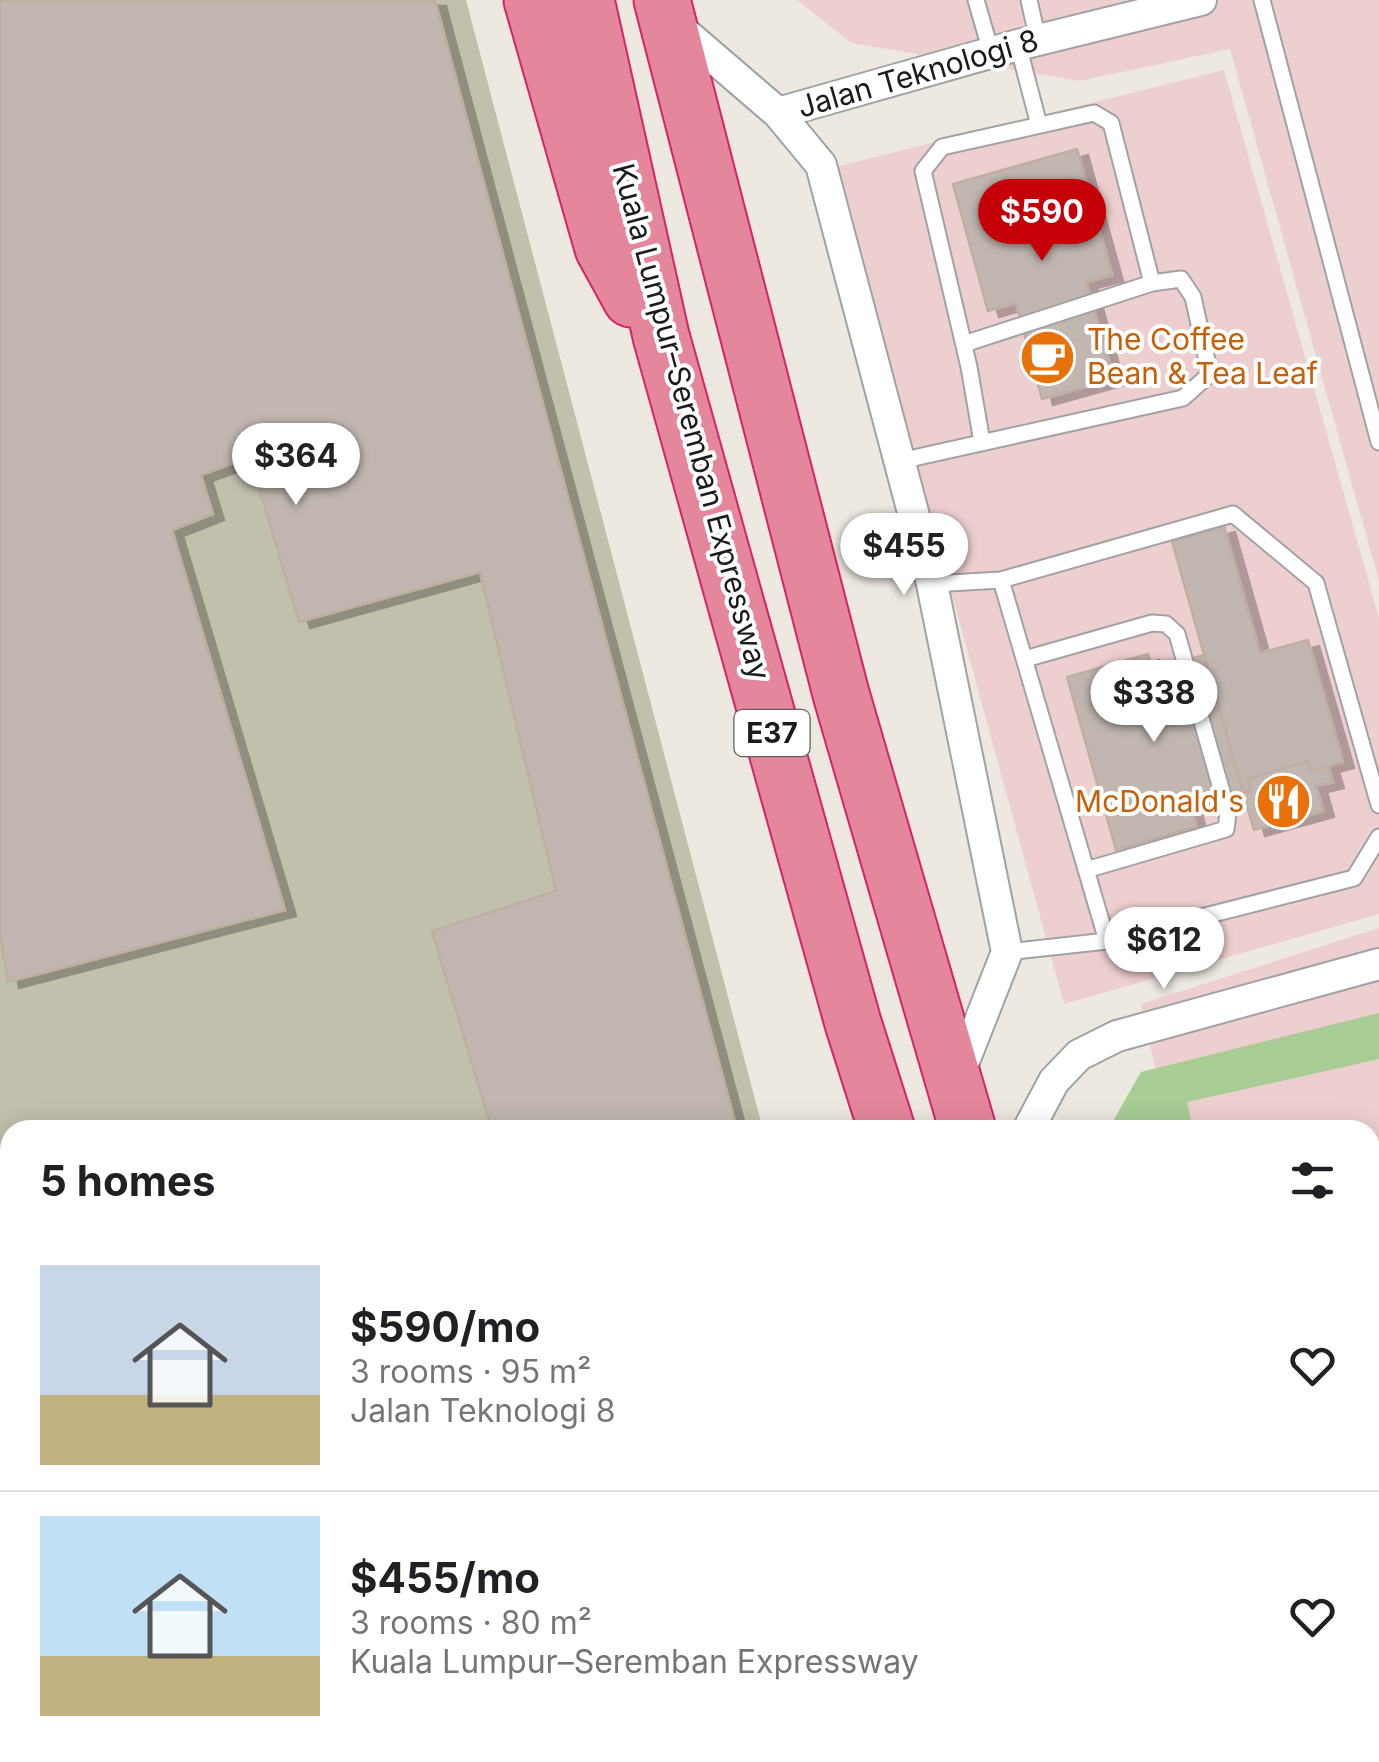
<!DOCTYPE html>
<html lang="en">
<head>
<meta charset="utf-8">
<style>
  body { margin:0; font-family:Inter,sans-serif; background:#f2f2f2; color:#202124; height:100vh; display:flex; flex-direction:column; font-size:38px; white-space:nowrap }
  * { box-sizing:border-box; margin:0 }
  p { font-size:32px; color:#757577 }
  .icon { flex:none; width:55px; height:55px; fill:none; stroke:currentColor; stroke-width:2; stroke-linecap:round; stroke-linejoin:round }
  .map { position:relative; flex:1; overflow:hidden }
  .sheet { position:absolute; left:0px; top:1120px; width:1380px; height:642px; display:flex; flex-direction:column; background:#fff; border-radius:30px 30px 0 0; box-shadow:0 5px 25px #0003 }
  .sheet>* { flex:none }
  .price { position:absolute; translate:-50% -85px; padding:0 22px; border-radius:35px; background:#fff; color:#222; font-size:32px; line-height:65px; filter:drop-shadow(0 2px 5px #0008) }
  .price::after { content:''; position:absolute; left:50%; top:60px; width:30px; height:22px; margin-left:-15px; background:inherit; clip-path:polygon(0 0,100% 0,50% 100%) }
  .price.on { background:#c60008; color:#fff }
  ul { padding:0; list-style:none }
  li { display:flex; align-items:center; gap:30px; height:250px; padding:0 40px }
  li+li { border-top:2px solid #e0e0e0 }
  li span { display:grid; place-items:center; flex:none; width:280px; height:200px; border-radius:0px; color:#555 }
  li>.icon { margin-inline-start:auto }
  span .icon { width:120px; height:120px; fill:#fffc; stroke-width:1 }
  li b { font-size:42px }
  h2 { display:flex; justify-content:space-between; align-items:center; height:120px; padding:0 40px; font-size:42px }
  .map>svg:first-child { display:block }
  .commercial { fill:#eecfcf }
  .construction { fill:#c1c0ac }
  .forest { fill:#a7cd95 }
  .building { fill:#c1b7b0; stroke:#beaea3; stroke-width:2.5; filter:url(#shadow) }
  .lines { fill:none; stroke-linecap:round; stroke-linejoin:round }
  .lane-casing { stroke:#a2a2a2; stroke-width:19 }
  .street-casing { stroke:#a2a2a2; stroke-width:34 }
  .highway-casing { stroke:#d52367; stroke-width:59 }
  .lane { stroke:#fff; stroke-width:15 }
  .street { stroke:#fff; stroke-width:30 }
  .highway { stroke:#e5879c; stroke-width:55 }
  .labels { text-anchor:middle; stroke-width:8; stroke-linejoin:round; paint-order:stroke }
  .shield { fill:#fff; stroke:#5f5f5f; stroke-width:2.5 }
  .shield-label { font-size:28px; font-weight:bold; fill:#1b1b1b }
  .street-label { font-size:30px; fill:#1b1b1b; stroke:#fff }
  .food-label { font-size:30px; fill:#c56008; stroke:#fff; text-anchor:start }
</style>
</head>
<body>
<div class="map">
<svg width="1379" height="1762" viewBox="0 0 1379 1762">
  <defs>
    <filter id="shadow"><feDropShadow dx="11" dy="6" stdDeviation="0" flood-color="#0004"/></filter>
  </defs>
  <rect width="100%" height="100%" fill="#ede8e0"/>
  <path class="commercial" d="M797,0H1379V581L1230,49L1080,81L851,43Z
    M1224,70L1379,618V914L1064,1004L835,167Z
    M1379,928V1562L1370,1561V1130H1160L1164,1109L1141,1004Z"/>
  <path class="construction" d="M0,0H466L763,1130H10V1376L0,1298Z"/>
  <path class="forest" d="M1379,1013V1059L1187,1102L1193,1130H1108L1141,1072Z
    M1370,1468L1379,1469V1718L1370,1721Z"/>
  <path class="building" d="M0,0H435L737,1130H492L432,931L556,891L480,572L299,622L250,457L201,475L213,514L172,530L285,910L8,982L0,935Z
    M1077,149L1112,275L1086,282L1114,379L1042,399L1016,303L988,311L953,184Z
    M1224,526L1260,653L1308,640L1343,762L1310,771L1307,761L1248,779L1251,791L1243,793L1172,541Z
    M1148,654L1152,670L1204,655L1243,793L1191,808L1196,826L1116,850L1067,677Z
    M1307,761L1310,771L1328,766L1333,782L1316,786L1323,811L1254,830L1243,793L1251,791L1248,779Z"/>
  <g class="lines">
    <defs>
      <path id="lane" d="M976,0L991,52
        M1029,0L1038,40
        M1262,0L1379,442
        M1018,45L1039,125
        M964,344L1152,283
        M900,461L1183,398L1210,374L1193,297L1181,279L1152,283L1111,123L1094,113L942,147L923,171L969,367L982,442
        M932,584L1001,580
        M1025,659L1152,623L1166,624L1177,634L1228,813L1226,829L1086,870
        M1107,941L1001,580L1233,514L1316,583L1379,805
        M1007,952L1107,941L1354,878L1379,837
        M449,1762L464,1752"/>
      <path id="street" d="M671,21L778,113L821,165L932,584L1007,952L957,1079
        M778,113L1018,45L1201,0
        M1028,1130L1054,1081L1079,1055L1117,1036L1379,964"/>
      <path id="highway" d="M532,0L603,248L631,299
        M586,0L661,336L853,1023L887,1130
        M662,0L841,694L968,1130
        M1102,1752L1106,1762
        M1200,1752L1204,1762"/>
    </defs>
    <use href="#lane" class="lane-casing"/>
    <use href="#street" class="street-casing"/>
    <use href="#highway" class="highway-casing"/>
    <use href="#lane" class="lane"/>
    <use href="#street" class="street"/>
    <use href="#highway" class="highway"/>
  </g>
  <defs>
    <symbol id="cafe-disc" viewBox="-11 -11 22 22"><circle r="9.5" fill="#e8710a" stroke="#fff"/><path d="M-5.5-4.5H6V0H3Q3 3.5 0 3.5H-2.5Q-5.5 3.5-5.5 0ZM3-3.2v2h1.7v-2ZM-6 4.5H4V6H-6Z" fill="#fff"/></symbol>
    <symbol id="restaurant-disc" viewBox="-11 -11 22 22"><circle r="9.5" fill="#e8710a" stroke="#fff"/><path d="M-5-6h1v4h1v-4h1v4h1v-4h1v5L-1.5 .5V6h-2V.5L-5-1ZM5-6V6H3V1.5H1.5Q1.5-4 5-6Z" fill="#fff"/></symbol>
  </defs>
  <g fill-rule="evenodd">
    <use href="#cafe-disc" x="1016" y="326" width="63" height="63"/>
    <use href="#restaurant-disc" x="1252" y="770" width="63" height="63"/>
  </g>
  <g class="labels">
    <rect class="shield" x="734.5" y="710" width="75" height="46" rx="8"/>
    <g class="shield-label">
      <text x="772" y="743">E37</text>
    </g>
    <g class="street-label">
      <text transform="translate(918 74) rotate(-16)" y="10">Jalan Teknologi 8</text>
      <text transform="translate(691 422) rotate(75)" y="10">Kuala Lumpur–Seremban Expressway</text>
    </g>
    <g class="food-label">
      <text x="1087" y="350">The Coffee<tspan x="1087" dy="34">Bean &amp; Tea Leaf</tspan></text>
      <text x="1244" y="812" text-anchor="end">McDonald's</text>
    </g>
  </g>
</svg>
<b class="price on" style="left:1042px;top:264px">$590</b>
<b class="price" style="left:296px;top:508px">$364</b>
<b class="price" style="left:904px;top:598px">$455</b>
<b class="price" style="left:1154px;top:745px">$338</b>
<b class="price" style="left:1164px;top:992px">$612</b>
<section class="sheet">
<h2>5 homes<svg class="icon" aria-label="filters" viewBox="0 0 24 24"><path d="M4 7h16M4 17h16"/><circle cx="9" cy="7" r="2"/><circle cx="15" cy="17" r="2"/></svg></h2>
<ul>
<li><span style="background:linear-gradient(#c9d6e8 65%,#c2b280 0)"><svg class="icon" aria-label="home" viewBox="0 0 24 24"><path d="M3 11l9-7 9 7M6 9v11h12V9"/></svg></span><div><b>$590/mo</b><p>3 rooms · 95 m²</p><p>Jalan Teknologi 8</p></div><svg class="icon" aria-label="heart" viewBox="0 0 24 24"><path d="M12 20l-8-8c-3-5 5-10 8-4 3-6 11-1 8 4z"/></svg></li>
<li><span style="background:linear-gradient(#bfe0f5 70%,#c2b280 0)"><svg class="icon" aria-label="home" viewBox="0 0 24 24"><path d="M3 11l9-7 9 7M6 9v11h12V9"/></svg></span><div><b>$455/mo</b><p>3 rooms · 80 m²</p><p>Kuala Lumpur–Seremban Expressway</p></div><svg class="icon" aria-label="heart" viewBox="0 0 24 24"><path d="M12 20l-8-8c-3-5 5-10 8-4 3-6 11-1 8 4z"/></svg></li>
</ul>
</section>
</div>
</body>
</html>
